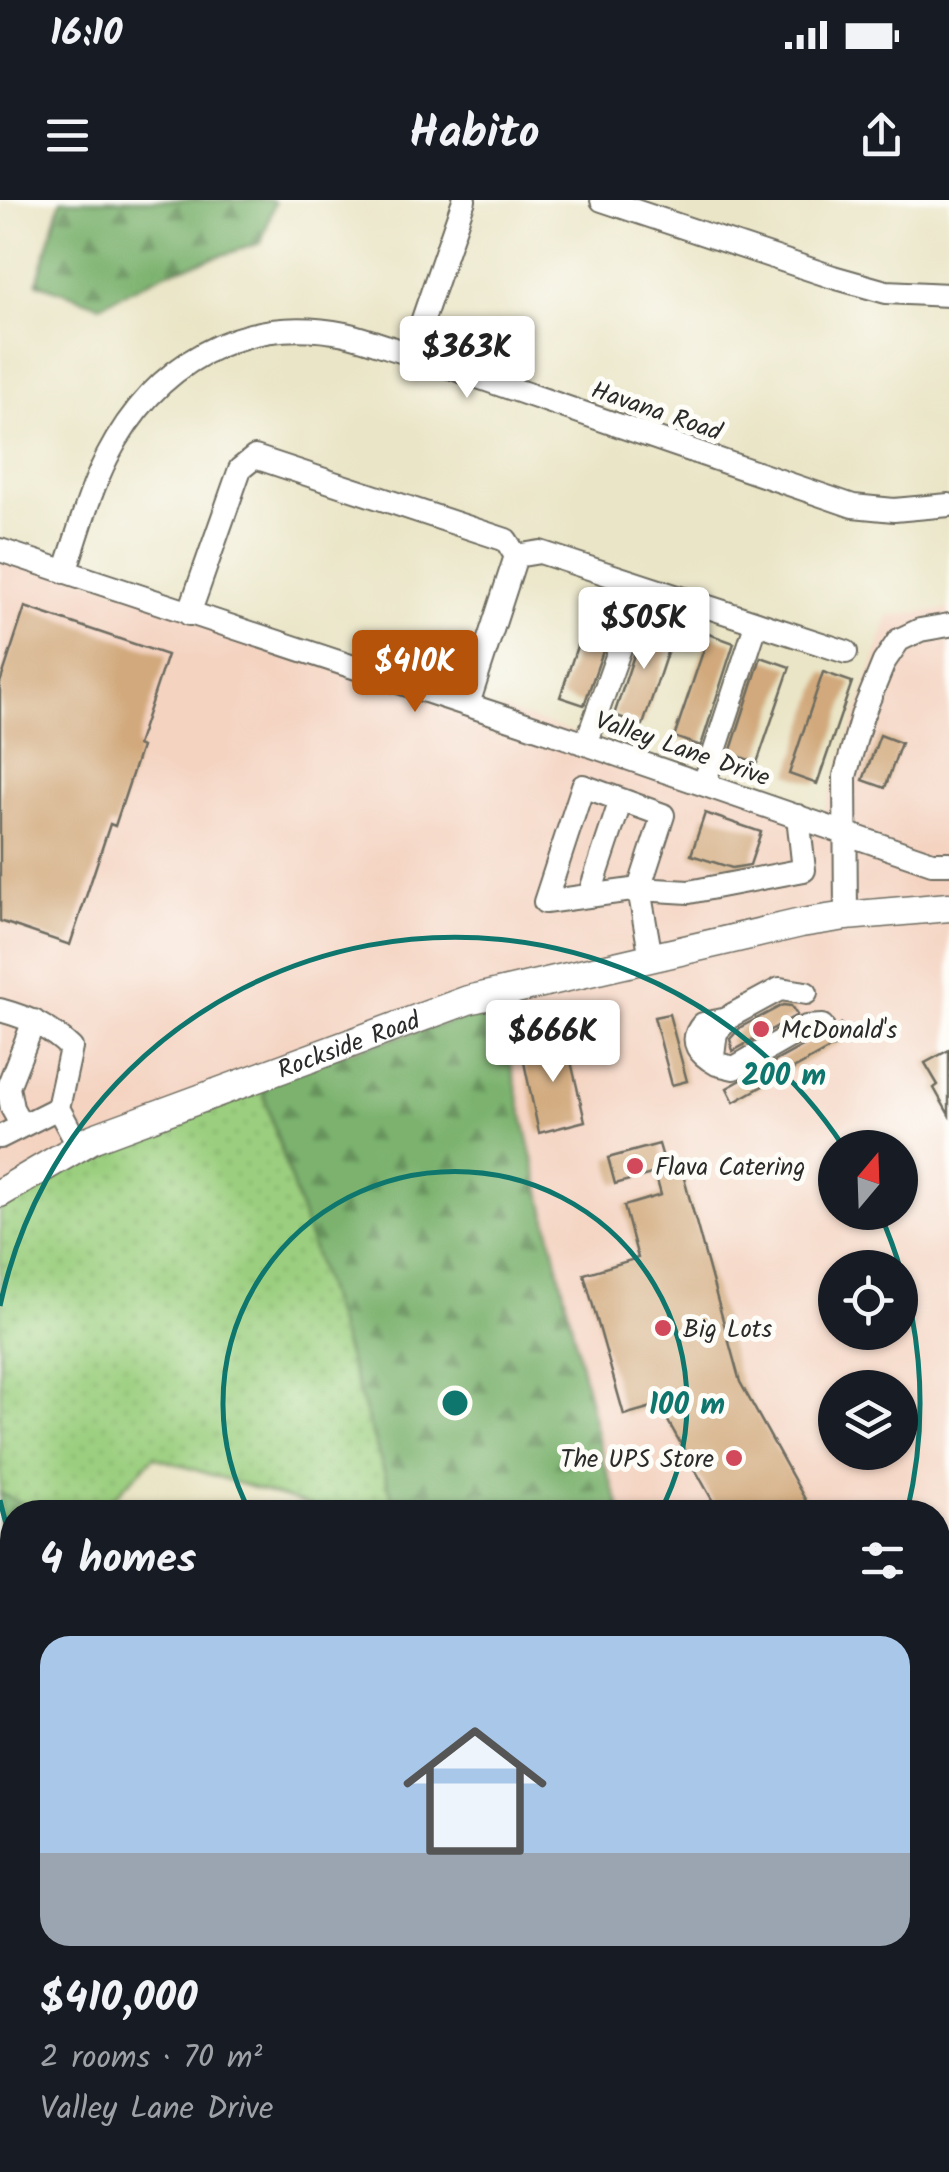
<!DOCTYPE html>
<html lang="en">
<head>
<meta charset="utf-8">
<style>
  body { margin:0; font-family:Kalam,sans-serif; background:#20242c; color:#f1f3f6; height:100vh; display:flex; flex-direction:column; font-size:38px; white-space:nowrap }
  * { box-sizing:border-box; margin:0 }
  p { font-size:32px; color:#9ea1a6 }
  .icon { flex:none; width:55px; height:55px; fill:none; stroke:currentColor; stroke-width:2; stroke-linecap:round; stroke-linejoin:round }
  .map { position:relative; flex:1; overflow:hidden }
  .sheet { position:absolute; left:0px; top:1300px; width:950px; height:672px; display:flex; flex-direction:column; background:#171b24; border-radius:40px 40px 0 0; box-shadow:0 2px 8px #0004 }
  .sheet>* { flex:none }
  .needle { width:65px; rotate:19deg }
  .buttons { position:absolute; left:818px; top:930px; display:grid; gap:20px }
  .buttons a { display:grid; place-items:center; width:100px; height:100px; border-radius:50%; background:#171b24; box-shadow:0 2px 8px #0004; font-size:50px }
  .price { position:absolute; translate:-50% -85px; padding:0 22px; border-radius:10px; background:#fff; color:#222; font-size:32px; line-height:65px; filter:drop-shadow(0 2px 5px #0008) }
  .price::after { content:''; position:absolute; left:50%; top:60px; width:30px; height:22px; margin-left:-15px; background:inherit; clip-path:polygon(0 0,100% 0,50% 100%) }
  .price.current { background:#b45309; color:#fff }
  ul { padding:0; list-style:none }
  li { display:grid; align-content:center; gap:20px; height:530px; padding:0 40px }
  li span { display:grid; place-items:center; height:310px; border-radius:30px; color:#555 }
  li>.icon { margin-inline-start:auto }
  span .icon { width:180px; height:180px; fill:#fffc; stroke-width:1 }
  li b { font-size:42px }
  h2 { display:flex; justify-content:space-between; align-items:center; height:120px; padding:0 40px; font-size:42px }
  .status { display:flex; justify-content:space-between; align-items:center; height:70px; padding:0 50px; background:#171b24; direction:ltr }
  .status svg { height:28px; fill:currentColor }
  header { display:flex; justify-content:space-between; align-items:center; height:130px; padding:0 40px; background:#171b24; font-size:45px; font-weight:700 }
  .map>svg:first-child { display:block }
  .built { fill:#f4d3c1; fill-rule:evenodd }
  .grass { fill:url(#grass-dots); stroke:#637d55; stroke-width:2.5 }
  .forest { fill:url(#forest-firs); stroke:#546e4c; stroke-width:2.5 }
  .building { fill:#d1a97c }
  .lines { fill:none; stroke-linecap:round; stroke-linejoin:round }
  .minor-casing { stroke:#6e6c61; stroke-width:26 }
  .major-casing { stroke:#6e6c61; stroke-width:31 }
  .minor { stroke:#fff; stroke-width:22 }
  .major { stroke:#fff; stroke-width:28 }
  .ring { fill:none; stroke:#0f766e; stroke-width:5 }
  .poi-dot { fill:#d1495b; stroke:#fdfcf7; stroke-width:4 }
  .labels { text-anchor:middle; stroke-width:10; stroke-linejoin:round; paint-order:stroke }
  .street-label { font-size:25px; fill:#2b2b2b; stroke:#fdfcf7 }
  .poi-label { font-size:25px; fill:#2b2b2b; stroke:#fdfcf7; text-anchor:start }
  .centre { fill:#0f766e; stroke:#fdfcf7; stroke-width:5 }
  .ring-label { font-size:30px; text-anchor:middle; font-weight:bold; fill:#0f766e; stroke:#fdfcf7; stroke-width:10; stroke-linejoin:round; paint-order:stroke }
</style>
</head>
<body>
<div class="status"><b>16:10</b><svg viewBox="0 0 49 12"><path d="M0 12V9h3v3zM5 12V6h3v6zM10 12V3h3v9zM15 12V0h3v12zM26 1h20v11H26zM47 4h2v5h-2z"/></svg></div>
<header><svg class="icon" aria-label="menu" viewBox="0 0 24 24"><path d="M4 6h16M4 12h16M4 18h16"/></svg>Habito<svg class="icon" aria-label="share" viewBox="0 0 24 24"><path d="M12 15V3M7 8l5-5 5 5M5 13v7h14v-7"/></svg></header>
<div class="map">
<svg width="949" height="1972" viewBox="0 0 949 1972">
  <defs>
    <pattern id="grass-dots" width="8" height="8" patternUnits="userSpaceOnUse" patternTransform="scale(2.5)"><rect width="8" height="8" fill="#9bcf7f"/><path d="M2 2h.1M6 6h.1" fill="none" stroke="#86b26e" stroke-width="1.8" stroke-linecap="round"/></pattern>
    <pattern id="forest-firs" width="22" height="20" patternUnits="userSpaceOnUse" patternTransform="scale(2.5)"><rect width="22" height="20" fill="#7cb26e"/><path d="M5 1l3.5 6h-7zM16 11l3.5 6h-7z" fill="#66915b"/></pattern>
  </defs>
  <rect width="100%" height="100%" fill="#fdfcf7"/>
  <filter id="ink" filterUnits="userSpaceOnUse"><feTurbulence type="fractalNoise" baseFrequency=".01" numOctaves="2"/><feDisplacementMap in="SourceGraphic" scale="20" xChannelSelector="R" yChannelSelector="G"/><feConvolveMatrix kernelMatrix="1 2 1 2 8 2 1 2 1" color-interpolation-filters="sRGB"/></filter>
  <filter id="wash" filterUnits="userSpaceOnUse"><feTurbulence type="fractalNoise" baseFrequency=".0048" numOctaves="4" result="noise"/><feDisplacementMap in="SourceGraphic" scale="40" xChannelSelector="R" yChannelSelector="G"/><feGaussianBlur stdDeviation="2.25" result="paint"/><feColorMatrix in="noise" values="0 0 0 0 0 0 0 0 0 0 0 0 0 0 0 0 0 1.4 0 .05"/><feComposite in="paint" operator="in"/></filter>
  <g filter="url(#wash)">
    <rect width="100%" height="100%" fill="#eae5c6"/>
    <path class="built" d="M0,350L497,514L491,536L501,509L823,615L889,416L949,409V1664L938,1655V1312H622L603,1260L498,808L472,817L467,801L0,993ZM835,948H900V1012H835ZM835,1068H900V1132H835ZM835,1188H900V1252H835Z"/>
    <path class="grass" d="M258,877L397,1312H331L154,1257L99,1312H39L0,1293V993Z"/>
    <path class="forest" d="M61,0H270L275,2L261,43L168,72L100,105L37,83Z
      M498,808L603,1260L622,1312H397L258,877Z
      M0,1293L39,1312H12V1960H157L160,1972H14L0,1950Z"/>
    <g id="blocks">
      <path class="building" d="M594,395L620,403L584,505L560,497Z
        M25,407L167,455L137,545L141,547L115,626L110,624L70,745L0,721V483Z
        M646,419L675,429L643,525L614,515Z
        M709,434L734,443L701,546L674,537Z
        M761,457L790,467L757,563L730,553Z
        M823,472L852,482L817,584L789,574Z
        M880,535L901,543L885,588L863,580Z
        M705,613L761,632L750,665L732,668L691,655Z
        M783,805L791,806L797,815L733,851L730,839L741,827Z
        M669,814L687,881L672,885L654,817Z
        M841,824L849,838L734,902L727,888L810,842L829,839Z
        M565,836L585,921L539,933L521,848Z
        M949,850V915L934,888L938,885L925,863Z
        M659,944L668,975L682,971L740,1182L812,1312H719L659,1205L624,1215L584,1074L638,1058L624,1006L661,995L655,973L615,984L608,958Z"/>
    </g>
  </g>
  <g filter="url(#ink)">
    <use href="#blocks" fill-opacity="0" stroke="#6e6c61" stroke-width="2.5"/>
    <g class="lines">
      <defs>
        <path id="minor" d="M602,0L833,77L886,92L949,95
          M411,154L464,0
          M0,350L586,544L932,663H949
          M516,356L540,352L846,452
          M65,372C78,334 89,293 107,257C154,165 240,113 345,134C367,139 389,148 411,154L853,306L894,310L949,305
          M189,414L240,269L255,257L506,340L516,356L468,504
          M586,544L642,386
          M704,584L756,425
          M589,696L621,600
          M846,716L845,576L862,516L884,462L899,440L920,430L949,425
          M651,758L639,689L663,615L583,586L545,702L639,689L689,692L804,670L798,616
          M806,793L780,789L732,815L716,832L713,856L717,864L734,868L806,827L822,826
          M0,810C29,818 49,827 71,848L58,908
          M717,864C700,855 687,842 703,824L728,819
          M22,926L12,908L8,887L34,821
          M0,937L58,908L79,947
          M938,1840L949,1839
          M938,1902L949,1887
          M522,1960H531
          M880,1972L893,1960"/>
        <g id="major">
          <path id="s1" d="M0,993L94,938L468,800L801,723L846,716L949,707"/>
        </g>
      </defs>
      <use href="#minor" class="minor-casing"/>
      <use href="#major" class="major-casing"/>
      <use href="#minor" class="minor"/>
      <use href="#major" class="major"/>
    </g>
  </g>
  <g class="ring">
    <path d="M250 1312A232 232 0 1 1 660 1312"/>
    <path d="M12 1343A465 465 0 0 1 0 1300M0 1106A465 465 0 0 1 843 946M880 1014A465 465 0 0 1 907 1312"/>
  </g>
  <g class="poi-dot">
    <circle cx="761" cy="829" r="10"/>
    <circle cx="635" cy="966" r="10"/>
    <circle cx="663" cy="1128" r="10"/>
    <circle cx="734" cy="1258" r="10"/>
  </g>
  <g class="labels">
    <g class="street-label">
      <text transform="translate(657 210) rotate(19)" y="9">Havana Road</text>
      <text transform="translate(683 548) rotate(19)" y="9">Valley Lane Drive</text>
      <text dy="9" stroke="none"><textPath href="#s1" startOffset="380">Rockside Road</textPath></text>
    </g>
    <g class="poi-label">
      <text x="781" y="838">McDonald's</text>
      <text x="655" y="975">Flava Catering</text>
      <text x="683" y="1137">Big Lots</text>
      <text x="714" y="1267" text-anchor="end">The UPS Store</text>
    </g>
  </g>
  <circle cx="455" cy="1203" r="15" class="centre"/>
  <g class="ring-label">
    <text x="784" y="885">200 m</text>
    <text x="687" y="1214">100 m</text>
  </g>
</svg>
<div class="buttons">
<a><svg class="needle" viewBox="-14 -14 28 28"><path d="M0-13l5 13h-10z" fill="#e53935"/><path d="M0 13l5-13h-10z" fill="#9ea1a6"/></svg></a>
<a><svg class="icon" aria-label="locate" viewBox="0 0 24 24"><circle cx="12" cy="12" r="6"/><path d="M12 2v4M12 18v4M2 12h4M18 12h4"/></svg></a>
<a><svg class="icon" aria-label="layers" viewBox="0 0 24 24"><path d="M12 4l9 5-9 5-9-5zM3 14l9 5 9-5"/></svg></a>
</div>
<b class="price" style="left:467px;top:201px">$363K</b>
<b class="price" style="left:644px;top:472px">$505K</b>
<b class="price current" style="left:415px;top:515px">$410K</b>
<b class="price" style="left:553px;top:885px">$666K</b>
<section class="sheet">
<h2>4 homes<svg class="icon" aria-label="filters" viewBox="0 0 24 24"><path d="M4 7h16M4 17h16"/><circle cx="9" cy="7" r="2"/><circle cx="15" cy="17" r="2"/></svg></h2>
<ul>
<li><span style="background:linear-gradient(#a9c7e8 70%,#9aa5b1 0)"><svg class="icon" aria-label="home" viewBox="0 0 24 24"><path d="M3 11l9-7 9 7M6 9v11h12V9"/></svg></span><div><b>$410,000</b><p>2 rooms · 70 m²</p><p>Valley Lane Drive</p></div></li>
</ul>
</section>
</div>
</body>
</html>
